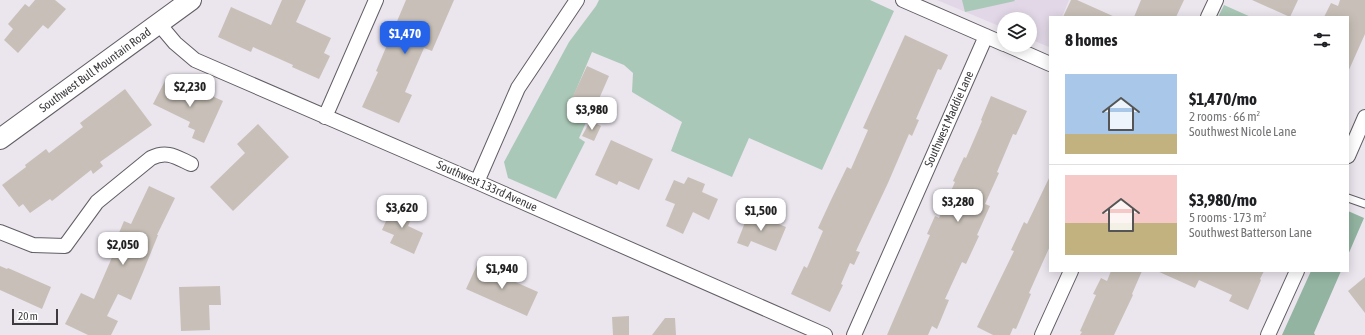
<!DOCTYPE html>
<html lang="en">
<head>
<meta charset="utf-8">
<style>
  body { margin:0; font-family:"Asap Condensed",sans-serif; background:#f6f6f6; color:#202124; height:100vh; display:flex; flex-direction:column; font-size:15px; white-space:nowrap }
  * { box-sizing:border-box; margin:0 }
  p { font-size:13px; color:#757577 }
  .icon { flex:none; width:22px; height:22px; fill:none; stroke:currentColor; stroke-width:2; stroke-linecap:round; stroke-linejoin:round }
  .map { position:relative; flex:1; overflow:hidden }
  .drawer { position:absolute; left:1049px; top:16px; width:300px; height:256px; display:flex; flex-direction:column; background:#fff; border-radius:0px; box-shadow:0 2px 10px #0003 }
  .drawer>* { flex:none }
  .fabs { position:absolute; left:997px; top:12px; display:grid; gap:8px }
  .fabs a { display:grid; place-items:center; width:40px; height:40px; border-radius:50%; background:#fff; box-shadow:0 2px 10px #0003; font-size:20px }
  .scale { position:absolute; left:12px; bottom:10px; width:46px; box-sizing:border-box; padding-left:4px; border:2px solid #3d3b3e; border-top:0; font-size:11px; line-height:14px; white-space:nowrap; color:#3d3b3e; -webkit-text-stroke:3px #fff; paint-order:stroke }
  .price { position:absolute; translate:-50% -34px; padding:0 9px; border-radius:8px; background:#fff; color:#222; font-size:13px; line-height:26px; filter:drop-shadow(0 1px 2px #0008) }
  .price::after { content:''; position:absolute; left:50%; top:24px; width:12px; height:9px; margin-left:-6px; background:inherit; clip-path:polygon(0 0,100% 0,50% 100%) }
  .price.active { background:#2563eb; color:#fff }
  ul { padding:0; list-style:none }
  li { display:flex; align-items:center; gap:12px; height:100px; padding:0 16px }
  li+li { border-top:1px solid #e0e0e0 }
  li span { display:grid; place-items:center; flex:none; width:112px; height:80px; border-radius:0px; color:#555 }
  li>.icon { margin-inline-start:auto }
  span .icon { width:48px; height:48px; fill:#fffc; stroke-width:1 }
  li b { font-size:17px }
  h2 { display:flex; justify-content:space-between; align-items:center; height:48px; padding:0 16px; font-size:17px }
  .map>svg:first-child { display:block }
  .built { fill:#e1d7e6 }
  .green { fill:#aac8b7 }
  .forest { fill:#92b4a1 }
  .building { fill:#c8c0b8 }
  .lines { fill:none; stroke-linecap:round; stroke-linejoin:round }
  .lane-casing { stroke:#625d64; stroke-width:9 }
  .street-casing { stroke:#625d64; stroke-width:16 }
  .secondary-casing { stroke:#625d64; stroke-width:22 }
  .lane { stroke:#fff; stroke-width:7 }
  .street { stroke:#fff; stroke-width:14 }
  .secondary { stroke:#fff; stroke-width:20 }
  .labels { text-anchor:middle; stroke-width:3.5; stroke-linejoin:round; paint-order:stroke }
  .street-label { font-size:12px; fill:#3d3b3e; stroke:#fff }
</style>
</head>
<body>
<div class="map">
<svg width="1365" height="335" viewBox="0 0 1365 335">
  <rect width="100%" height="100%" fill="#ebe5ee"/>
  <path class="built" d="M937,0H1069L1062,17H1050V44L1049,47L1030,39V19H1004V28Z"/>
  <path class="green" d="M599,0H870L894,11L822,170L749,138L732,177L671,151L682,122L632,92L633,73L624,65L592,52L568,109L588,118L579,138L585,142L556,199L508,178L504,162L569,42L596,6Z
    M962,0H1014L1015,1L965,12Z
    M1224,5L1251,17H1218Z"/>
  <path class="forest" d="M1348,211L1364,218L1348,255Z
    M1311,271H1341L1314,333L1315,335H1282Z"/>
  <path class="building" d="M35,0H55L66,9L48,29L43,25L18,53L4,40L13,29L8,24L25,4L29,7Z
    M282,0H306L296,22L331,38L324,53L330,56L319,79L292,67L293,65L253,47L251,52L218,37L231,7L271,25Z
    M406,0H454L432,51L424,48L405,92L412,95L399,123L362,107L378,72L376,71Z
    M1071,0H1077L1115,17H1063Z
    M1141,0H1184L1176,17H1134Z
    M1252,0H1298L1290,17Z
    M1340,0H1365V34L1348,72V17H1324L1331,3L1338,6Z
    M905,35L948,55L941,70L938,69L916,119L919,120L912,136L909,134L888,183L856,251L860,252L854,265L850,263L841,284L843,285L830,312L791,294L804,266L807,268L823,231L818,228L831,200L847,167L851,169L868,130L863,128Z
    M587,66L609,76L595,108L572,98Z
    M166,79L201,96L203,92L223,101L204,143L192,138L195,130L188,127L190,122L153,104Z
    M125,89L152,125L100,162L103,166L93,174L91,170L52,201L50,199L30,213L23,204L19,207L2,185L26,167L25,165L46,149L49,153L83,127L80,123Z
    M991,96L1027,111L1016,135L1013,134L997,172L999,173L985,204L990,206L977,235L979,236L966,264L962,262L945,299L949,300L937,329L932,326L928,335H887L930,235L927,234L935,216L939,218L955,182L953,181L964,157L966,158L982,121L981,120Z
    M590,121L601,126L594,141L582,136Z
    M258,124L289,157L233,211L210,187L245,153L237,144Z
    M611,140L653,159L639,190L619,181L617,185L595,175Z
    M1050,176V246L1029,293L1031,294L1016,329L1013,328L1010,335H993L977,327L1014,251L1011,250L1024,222L1027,224Z
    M688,177L705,184L702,192L718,199L709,220L693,212L683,234L666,226L675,204L665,200L674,180L684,184Z
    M149,186L175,198L157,235H158L143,272L131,300L118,294L107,316L118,321L111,335H88L65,324L81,293L94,299L113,255L110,254L124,221L131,224Z
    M394,203L414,212L408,226L423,233L414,254L390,243L394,235L382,230Z
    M749,212L786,227L776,251L751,241L748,247L737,243Z
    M477,265L538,292L527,316L466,289Z
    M0,266L7,269L8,268L51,287L42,309L0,290Z
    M1111,271H1142L1132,294L1133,295L1114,335H1080L1082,332L1080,331L1096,295L1093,294L1101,278L1107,281Z
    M1157,271H1264L1260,279L1261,280L1248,310L1229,301L1232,295L1199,280L1195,288Z
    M1365,277V313L1348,291Z
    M220,286L221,305H209L210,330L181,331L179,287Z
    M629,316V335H613L612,317Z
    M665,318H675L676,335H652Z"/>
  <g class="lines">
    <defs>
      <path id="lane" d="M1348,198L1365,204"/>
      <path id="street" d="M903,0L1004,44
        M1208,17L1216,0
        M159,24L175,43L195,60L477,182L825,335
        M1007,45L1050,64
        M325,117L376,0
        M1348,156L1365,117
        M477,182L518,88L577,0
        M0,232L33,245L65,246L97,202L151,158C167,150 176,157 191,164
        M854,335L986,36
        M1042,335L1071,271
        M1268,335L1297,271"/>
      <path id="secondary" d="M0,139L191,0"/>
    </defs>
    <use href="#lane" class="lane-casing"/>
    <use href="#street" class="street-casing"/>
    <use href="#secondary" class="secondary-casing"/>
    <use href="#lane" class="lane"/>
    <use href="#street" class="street"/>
    <use href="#secondary" class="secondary"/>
  </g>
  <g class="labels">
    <g class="street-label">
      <text transform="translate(95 70) rotate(-36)" y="4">Southwest Bull Mountain Road</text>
      <text transform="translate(949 119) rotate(-66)" y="4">Southwest Maddie Lane</text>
      <text transform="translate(487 186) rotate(24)" y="4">Southwest 133rd Avenue</text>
    </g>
  </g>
</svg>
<div class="fabs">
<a><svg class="icon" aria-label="layers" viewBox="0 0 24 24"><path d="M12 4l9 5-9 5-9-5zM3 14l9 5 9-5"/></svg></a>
</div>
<div class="scale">20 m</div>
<b class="price active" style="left:405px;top:55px">$1,470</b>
<b class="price" style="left:190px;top:108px">$2,230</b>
<b class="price" style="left:592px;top:131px">$3,980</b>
<b class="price" style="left:958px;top:223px">$3,280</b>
<b class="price" style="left:402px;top:229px">$3,620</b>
<b class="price" style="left:761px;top:232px">$1,500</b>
<b class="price" style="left:123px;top:266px">$2,050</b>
<b class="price" style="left:502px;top:290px">$1,940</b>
<section class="drawer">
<h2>8 homes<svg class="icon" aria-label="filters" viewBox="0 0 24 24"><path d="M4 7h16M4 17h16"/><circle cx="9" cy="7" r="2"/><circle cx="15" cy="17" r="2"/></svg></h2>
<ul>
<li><span style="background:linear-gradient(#a9c7e8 75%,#c2b280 0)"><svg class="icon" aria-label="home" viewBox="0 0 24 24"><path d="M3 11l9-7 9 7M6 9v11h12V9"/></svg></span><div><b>$1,470/mo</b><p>2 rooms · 66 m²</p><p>Southwest Nicole Lane</p></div></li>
<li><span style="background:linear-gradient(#f6c9c9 60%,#c2b280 0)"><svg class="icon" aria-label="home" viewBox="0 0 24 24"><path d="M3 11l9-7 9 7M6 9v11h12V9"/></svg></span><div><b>$3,980/mo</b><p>5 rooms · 173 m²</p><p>Southwest Batterson Lane</p></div></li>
</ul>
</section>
</div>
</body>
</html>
